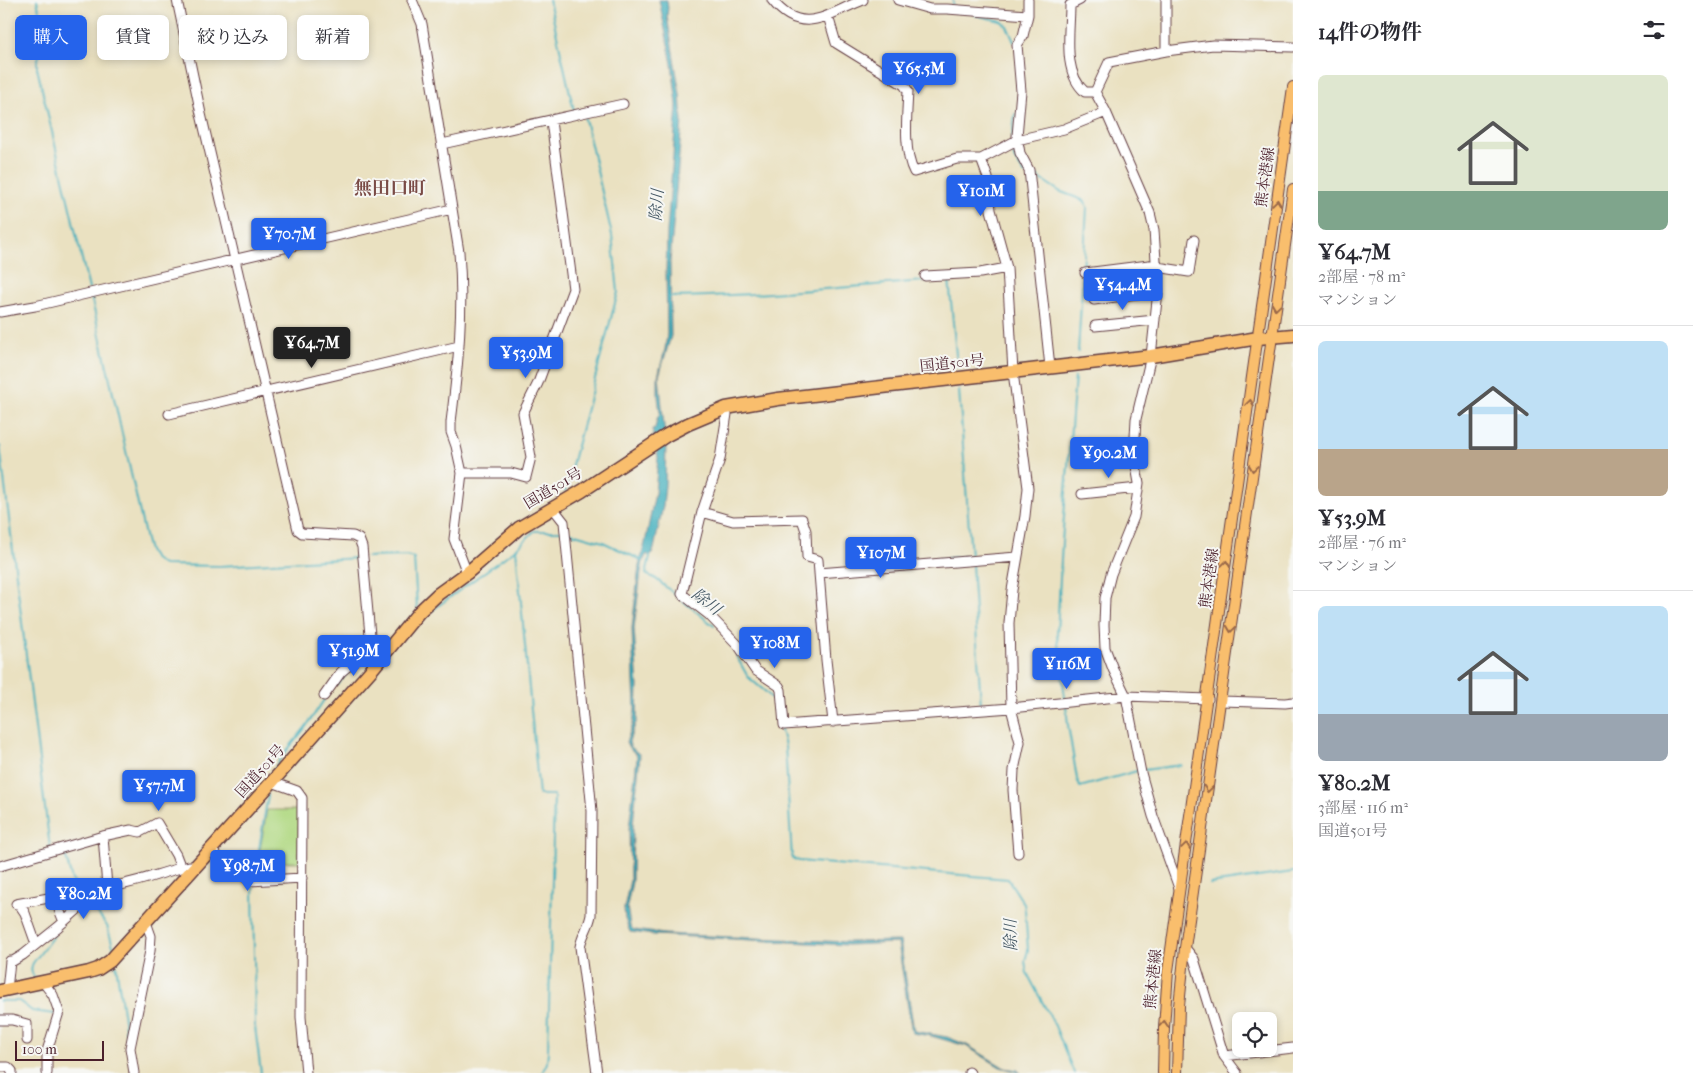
<!DOCTYPE html>
<html lang="ja">
<head>
<meta charset="utf-8">
<style>
  body { margin:0; font-family:"IM FELL French Canon","Noto Serif JP",serif; background:#f2f2f3; color:#2b2b33; height:100vh; display:flex; flex-direction:column; font-size:19px; white-space:nowrap }
  * { box-sizing:border-box; margin:0 }
  p { font-size:16px; color:#7c7c81 }
  .icon { flex:none; width:28px; height:28px; fill:none; stroke:currentColor; stroke-width:2; stroke-linecap:round; stroke-linejoin:round }
  .map { position:relative; flex:1; overflow:hidden }
  .side { display:flex; flex-direction:column; background:#fff; width:400px }
  .side>* { flex:none }
  .guide { position:absolute; left:15px; top:15px; width:475px; height:45px; display:flex; gap:10px }
  .fabs { position:absolute; left:1232px; top:1012px; display:grid; gap:10px }
  .fabs a { display:grid; place-items:center; width:45px; height:45px; border-radius:8px; background:#fff; box-shadow:0 2px 8px #0003; font-size:25px }
  .scale { position:absolute; left:15px; bottom:12px; width:89px; box-sizing:border-box; padding-left:5px; border:2px solid #4a1f2b; border-top:0; font-size:14px; line-height:18px; white-space:nowrap; color:#4a1f2b; -webkit-text-stroke:4px #f6f6f2; paint-order:stroke }
  .price { position:absolute; translate:-50% -42px; padding:0 11px; border-radius:5px; background:#2563eb; color:#fff; font-size:16px; line-height:32px; filter:drop-shadow(0 1px 2px #0008) }
  .price::after { content:''; position:absolute; left:50%; top:30px; width:15px; height:11px; margin-left:-8px; background:inherit; clip-path:polygon(0 0,100% 0,50% 100%) }
  .price.active { background:#222; color:#fff }
  ul { padding:0; list-style:none }
  li { display:grid; align-content:center; gap:10px; height:265px; padding:0 25px }
  li+li { border-top:1px solid #e1e1e2 }
  li span { display:grid; place-items:center; height:155px; border-radius:8px; color:#555 }
  li>.icon { margin-inline-start:auto }
  span .icon { width:90px; height:90px; fill:#fffc; stroke-width:1 }
  li b { font-size:21px }
  h2 { display:flex; justify-content:space-between; align-items:center; height:60px; padding:0 25px; font-size:21px }
  .chip { padding:0 18px; border-radius:8px; background:#fff; box-shadow:0 2px 8px #0003; font-size:18px; line-height:45px }
  .chip.active { background:#2563eb; color:#fff }
  main { display:flex; flex:1; min-height:0 }
  .map>svg:first-child { display:block }
  .green { fill:#b1d983; stroke:#7e7c57 }
  .water { fill:#41afbd; stroke:#466774 }
  .lines { fill:none; stroke-linecap:round; stroke-linejoin:round }
  .stream { stroke:#41afbd; stroke-width:2 }
  .minor-casing { stroke:#623c42; stroke-width:11 }
  .major-casing { stroke:#623c42; stroke-width:12 }
  .highway-casing { stroke:#623c42; stroke-width:15 }
  .minor { stroke:#fff; stroke-width:9 }
  .major { stroke:#f9be6d; stroke-width:10 }
  .highway { stroke:#f9be6d; stroke-width:12 }
  .oneway { stroke:#996749 }
  .labels { text-anchor:middle; stroke-width:4; stroke-linejoin:round; paint-order:stroke }
  .street-label { font-size:15px; fill:#4a1f2b; stroke:#f6f6f2 }
  .water-label { font-size:16px; font-style:italic; fill:#465965; stroke:#f6f6f2 }
  .quarter-label { font-size:18px; font-weight:bold; fill:#7a4b46; stroke:#f6f6f2 }
</style>
</head>
<body>
<main>
<div class="map">
<svg width="1293" height="1073" viewBox="0 0 1293 1073">
  <rect width="100%" height="100%" fill="#f6f6f2"/>
  <filter id="ink" filterUnits="userSpaceOnUse"><feTurbulence type="fractalNoise" baseFrequency=".02" numOctaves="2"/><feDisplacementMap in="SourceGraphic" scale="10" xChannelSelector="R" yChannelSelector="G"/><feConvolveMatrix kernelMatrix="1 2 1 2 8 2 1 2 1" color-interpolation-filters="sRGB"/></filter>
  <filter id="wash" filterUnits="userSpaceOnUse"><feTurbulence type="fractalNoise" baseFrequency=".0096" numOctaves="4" result="noise"/><feDisplacementMap in="SourceGraphic" scale="20" xChannelSelector="R" yChannelSelector="G"/><feGaussianBlur stdDeviation="1.12" result="paint"/><feColorMatrix in="noise" values="0 0 0 0 0 0 0 0 0 0 0 0 0 0 0 0 0 1.4 0 .05"/><feComposite in="paint" operator="in"/></filter>
  <g filter="url(#wash)">
    <rect width="100%" height="100%" fill="#eae1c1"/>
    <path class="green" d="M267,810H299V862H258Z"/>
    <path class="water" d="M659,0H667L668,8L667,16L680,94L682,121L670,262L671,336L659,376L666,446L665,485L663,506L654,549L652,554L646,555L642,564L634,628L638,686L637,720L629,741L630,746L640,755L633,824L632,882L627,906L630,926L634,930L665,934L848,942L900,941L914,1031L947,1037L967,1045L1005,1068L1018,1070L1021,1073L1000,1067L966,1046L931,1036L912,1033L898,943L847,945L654,935L630,932L625,919L624,908L630,880L629,829L637,757L636,754L629,748L626,742L633,724L635,710L632,628L639,566L645,543L655,493L658,457L652,429L655,428L657,419L660,413L658,397V376L665,349L667,334L666,271L667,231L677,105L672,64Z"/>
    <g class="lines">
      <path class="stream" d="M37,0L46,45L37,60V68L89,289
        M549,0L574,111
        M953,0V5
        M975,15L1001,21L1007,26L1014,42
        M1012,139L1015,114
        M1013,146L1014,158L1025,174L1027,173
        M1032,173L1059,191L1085,201L1087,208L1078,352
        M949,279L957,366
        M91,296L146,540L149,551L153,558L163,565L220,566L359,558
        M670,297C759,296 848,287 937,280
        M959,390L971,557
        M0,446L50,848
        M565,491L618,292L612,235L584,115
        M568,532L603,542L641,560L642,558
        M516,549L539,795H554L548,1051L547,1063L542,1073
        M649,553L650,557L646,574L656,579L714,626
        M366,557L406,556L414,558L417,608
        M894,563L971,556
        M972,565L981,705
        M423,617L516,549L534,531H561
        M734,647L739,661L748,677L767,693L774,702L779,722
        M375,652L383,646
        M337,685L348,672L369,657
        M1065,699L1057,634L1062,542L1075,377
        M1066,706L1068,725L1077,779L1080,787L1137,771
        M780,726L785,746L792,858L799,861L1008,879L1024,904L1025,910L1028,950L1025,961L1027,973L1055,1026L1074,1073
        M1144,770L1181,765
        M274,771L280,759L305,728L324,700
        M64,850L72,880L87,899
        M254,879L268,795
        M253,883L255,1027L261,1073
        M1210,884L1293,872
        M90,903L107,926L114,949
        M116,964L127,1041
        M36,979C31,973 30,970 33,963L54,935
        M0,1001H19L32,1011L55,1014"/>
    </g>
  </g>
  <g filter="url(#ink)">
    <g class="lines">
      <defs>
        <path id="minor" d="M177,0L201,114L298,530L302,533L353,536L359,539L362,547L373,668
          M412,0L422,24L459,252C464,309 458,366 451,422V432L456,446L462,473L454,539L467,573
          M772,0C802,38 829,13 863,0
          M898,0L930,9H947L1028,15
          M1028,0V15L1023,36L1017,45L1021,91L1017,136L1020,153L1029,170L1050,367
          M1080,0L1070,5C1070,32 1062,72 1085,92H1095
          M1166,0V51
          M828,16L836,43L904,85L908,91C907,114 903,152 914,172L957,159H981L1017,140L1064,129L1106,112
          M1095,92L1106,112L1150,213L1154,230L1158,291L1151,356L1136,419L1134,455L1139,483L1134,517L1111,574L1105,598L1104,625L1105,648L1113,669L1126,696L1141,773L1153,816L1179,888
          M1095,92L1109,62L1166,51L1213,45L1293,47
          M442,144L623,104
          M981,159L988,178L991,210L1007,268L1013,372L1028,488L1025,516L1012,590L1009,623L1011,708L1020,742L1014,770L1013,790L1018,853
          M1157,267L1189,272L1194,240
          M1085,273L1157,264
          M925,276L980,273L1007,268
          M1094,300L1158,291
          M0,312L35,306L86,294L452,209
          M1095,326L1155,320
          M726,408L727,414L720,459L702,512L682,594L709,615L738,645L755,670L779,686L781,690L784,725L1011,708L1126,696L1208,699
          M169,414L459,346
          M462,473H511L526,477L531,457L523,413L538,383L573,289L551,121
          M1082,494L1138,488
          M553,508L564,522L592,811L591,915C589,927 582,935 580,947L597,1073
          M702,512L733,521L802,519L806,531L807,557L818,560L819,573L1017,557
          M819,573L826,660L833,722
          M324,696L341,672L371,647
          M1221,701L1285,703L1293,702
          M272,782L297,791L302,798L301,1017L306,1073
          M211,851L250,881L302,878
          M0,866L103,836L131,830L140,832L157,823L176,855L181,868L189,866H195
          M107,887C132,885 156,874 181,868
          M16,904L54,897L64,922
          M19,904L25,913L36,944
          M1185,948L1194,959L1224,1056L1237,1073
          M43,982L53,995L59,1012L47,1051V1073
          M7,990L10,961H13L23,955L58,927L94,895L107,887L103,836
          M0,1020H12L27,1024V1040
          M1224,1056L1293,1048
          M0,1067H8L12,1071V1073
          M969,1072L970,1073
          M134,1073L130,1048L150,951L151,936L146,922"/>
        <path id="major" d="M1163,1073L1164,1028L1168,971L1293,87
          M1177,1073L1179,1006L1185,948L1293,189"/>
        <path id="highway" d="M0,991L89,972L98,969L110,961L272,782L373,668L419,612L438,594L467,573L519,528L582,491L667,435L688,424L726,408L778,399L1151,356L1258,338L1293,335"/>
      </defs>
      <use href="#minor" class="minor-casing"/>
      <use href="#major" class="major-casing"/>
      <use href="#highway" class="highway-casing"/>
      <use href="#minor" class="minor"/>
      <use href="#major" class="major"/>
      <use href="#highway" class="highway"/>
    </g>
    <defs><path id="oneway-chevron" d="M-2-3.5L2.5 0L-2 3.5" fill="none" stroke-width="1.6" stroke-linecap="round" stroke-linejoin="round" transform="scale(1.25)"/></defs>
    <g class="oneway">
      <use href="#oneway-chevron" transform="translate(1277 203) rotate(-82)"/>
      <use href="#oneway-chevron" transform="translate(1276 307) rotate(98)"/>
      <use href="#oneway-chevron" transform="translate(1250 403) rotate(-82)"/>
      <use href="#oneway-chevron" transform="translate(1253 468) rotate(98)"/>
      <use href="#oneway-chevron" transform="translate(1226 564) rotate(-82)"/>
      <use href="#oneway-chevron" transform="translate(1231 629) rotate(98)"/>
      <use href="#oneway-chevron" transform="translate(1208 789) rotate(98)"/>
      <use href="#oneway-chevron" transform="translate(1186 846) rotate(-82)"/>
      <use href="#oneway-chevron" transform="translate(1164 1024) rotate(-86)"/>
    </g>
  </g>
  <g class="labels">
    <g class="street-label">
      <text transform="translate(1265 177) rotate(-82)" y="5">熊本港線</text>
      <text transform="translate(952 363) rotate(-6)" y="5">国道501号</text>
      <text transform="translate(553 488) rotate(-31)" y="5">国道501号</text>
      <text transform="translate(1209 578) rotate(-82)" y="5">熊本港線</text>
      <text transform="translate(260 771) rotate(-48)" y="5">国道501号</text>
      <text transform="translate(1153 979) rotate(-84)" y="5">熊本港線</text>
    </g>
    <g class="water-label">
      <text transform="translate(656 205) rotate(-86)" y="6">除川</text>
      <text transform="translate(707 601) rotate(38)" y="6">除川</text>
      <text transform="translate(1010 935) rotate(-91)" y="6">除川</text>
    </g>
    <g class="quarter-label">
      <text x="390" y="194">無田口町</text>
    </g>
  </g>
</svg>
<div class="fabs">
<a><svg class="icon" aria-label="locate" viewBox="0 0 24 24"><circle cx="12" cy="12" r="6"/><path d="M12 2v4M12 18v4M2 12h4M18 12h4"/></svg></a>
</div>
<div class="scale">100 m</div>
<b class="price" style="left:919px;top:95px">¥65.5M</b>
<b class="price" style="left:981px;top:217px">¥101M</b>
<b class="price" style="left:289px;top:260px">¥70.7M</b>
<b class="price" style="left:1123px;top:311px">¥54.4M</b>
<b class="price active" style="left:312px;top:369px">¥64.7M</b>
<b class="price" style="left:526px;top:379px">¥53.9M</b>
<b class="price" style="left:1109px;top:479px">¥90.2M</b>
<b class="price" style="left:881px;top:579px">¥107M</b>
<b class="price" style="left:775px;top:669px">¥108M</b>
<b class="price" style="left:354px;top:677px">¥51.9M</b>
<b class="price" style="left:1067px;top:690px">¥116M</b>
<b class="price" style="left:159px;top:812px">¥57.7M</b>
<b class="price" style="left:248px;top:892px">¥98.7M</b>
<b class="price" style="left:84px;top:920px">¥80.2M</b>
<div class="guide">
<a class="chip active">購入</a>
<a class="chip">賃貸</a>
<a class="chip">絞り込み</a>
<a class="chip">新着</a>
</div>
</div>
<section class="side">
<h2>14件の物件<svg class="icon" aria-label="filters" viewBox="0 0 24 24"><path d="M4 7h16M4 17h16"/><circle cx="9" cy="7" r="2"/><circle cx="15" cy="17" r="2"/></svg></h2>
<ul>
<li><span style="background:linear-gradient(#dfe7d0 75%,#7fa58c 0)"><svg class="icon" aria-label="home" viewBox="0 0 24 24"><path d="M3 11l9-7 9 7M6 9v11h12V9"/></svg></span><div><b>¥64.7M</b><p>2部屋 · 78 m²</p><p>マンション</p></div></li>
<li><span style="background:linear-gradient(#bfe0f5 70%,#b9a48a 0)"><svg class="icon" aria-label="home" viewBox="0 0 24 24"><path d="M3 11l9-7 9 7M6 9v11h12V9"/></svg></span><div><b>¥53.9M</b><p>2部屋 · 76 m²</p><p>マンション</p></div></li>
<li><span style="background:linear-gradient(#bfe0f5 70%,#9aa5b1 0)"><svg class="icon" aria-label="home" viewBox="0 0 24 24"><path d="M3 11l9-7 9 7M6 9v11h12V9"/></svg></span><div><b>¥80.2M</b><p>3部屋 · 116 m²</p><p>国道501号</p></div></li>
</ul>
</section>
</main>
</body>
</html>
